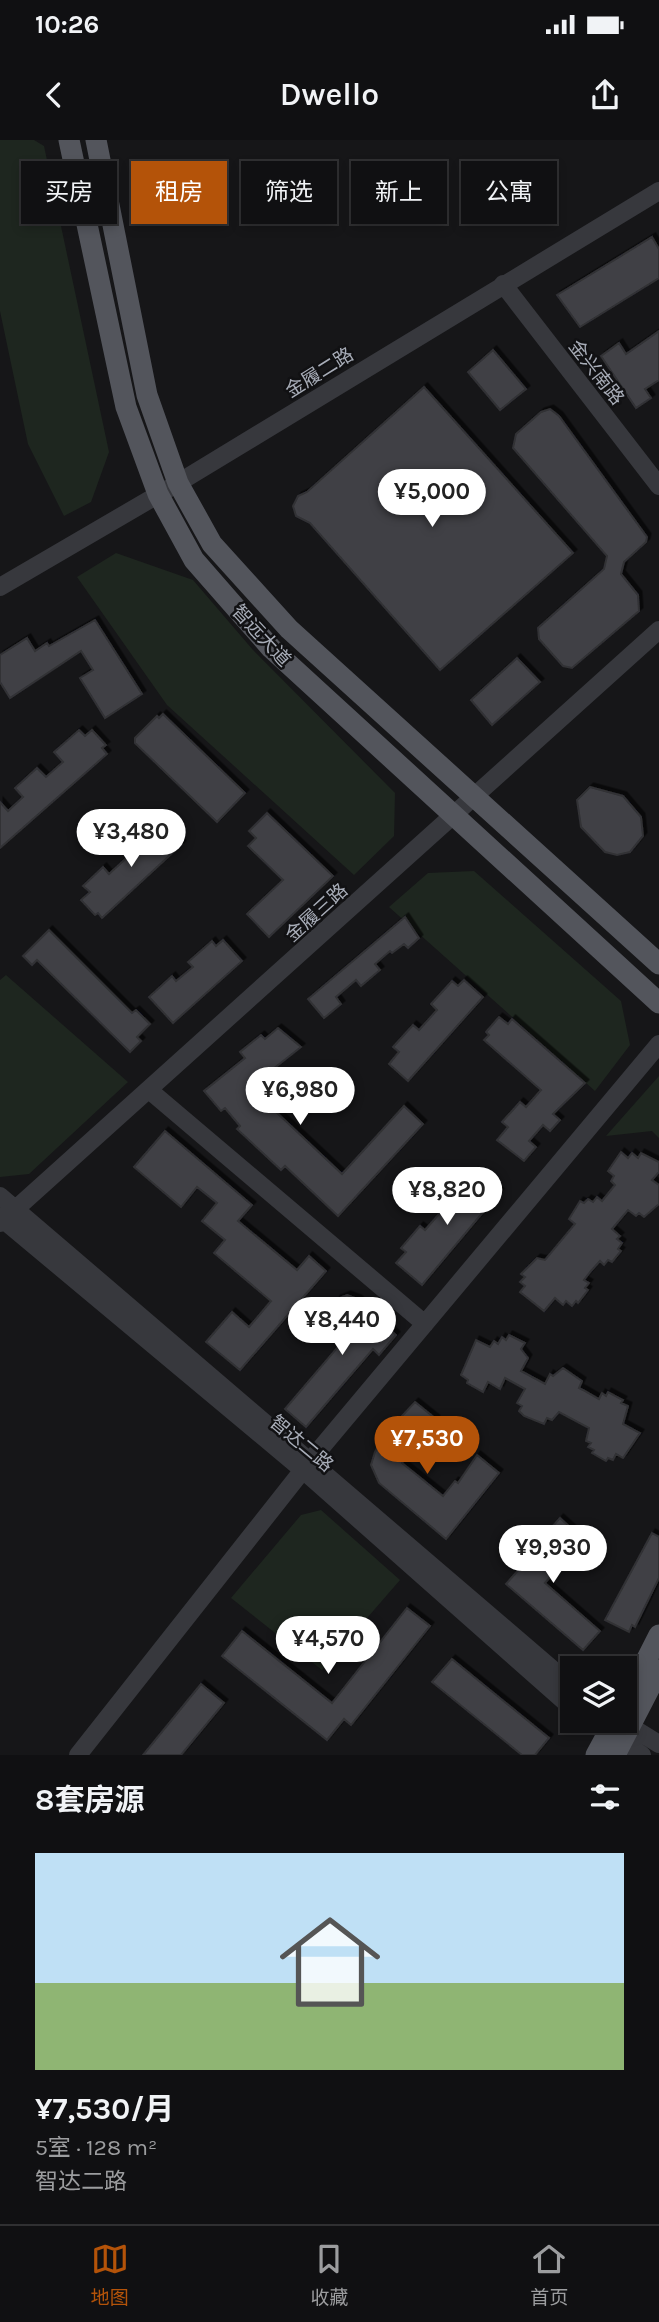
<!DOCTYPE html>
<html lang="zh">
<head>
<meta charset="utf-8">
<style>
  body { margin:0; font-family:Karla,"Noto Sans SC",sans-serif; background:#1e1e20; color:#f1f3f6; height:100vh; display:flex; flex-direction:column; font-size:26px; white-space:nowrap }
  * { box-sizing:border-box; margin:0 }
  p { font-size:23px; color:#9c9d9f }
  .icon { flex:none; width:38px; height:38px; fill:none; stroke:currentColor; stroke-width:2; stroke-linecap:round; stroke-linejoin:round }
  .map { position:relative; height:1615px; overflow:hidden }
  .side { display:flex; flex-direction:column; background:#101012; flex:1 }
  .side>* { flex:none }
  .hud { position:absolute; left:21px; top:21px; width:618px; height:63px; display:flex; gap:14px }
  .buttons { position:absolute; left:560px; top:1516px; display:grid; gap:14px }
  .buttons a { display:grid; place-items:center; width:77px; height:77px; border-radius:0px; background:#101012; box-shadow:0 4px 10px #0003,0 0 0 2px #303032; font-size:35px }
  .price { position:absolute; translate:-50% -60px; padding:0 16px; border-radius:24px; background:#fff; color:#222; font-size:23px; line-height:46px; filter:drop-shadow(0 2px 4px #0008) }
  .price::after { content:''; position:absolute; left:50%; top:42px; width:21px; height:16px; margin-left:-10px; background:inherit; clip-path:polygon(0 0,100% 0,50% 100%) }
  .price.active { background:#b45309; color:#fff }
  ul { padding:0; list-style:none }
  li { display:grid; align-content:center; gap:14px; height:371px; padding:0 35px }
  li span { display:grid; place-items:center; height:217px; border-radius:0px; color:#555 }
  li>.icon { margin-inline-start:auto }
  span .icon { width:126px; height:126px; fill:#fffc; stroke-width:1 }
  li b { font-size:30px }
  h2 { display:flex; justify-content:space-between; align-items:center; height:84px; padding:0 35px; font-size:30px }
  .pill { padding:0 24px; border-radius:0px; background:#101012; box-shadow:0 4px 10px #0003,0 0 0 2px #303032; font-size:24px; line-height:63px }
  .pill.active { background:#b45309; color:#fff }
  .status { display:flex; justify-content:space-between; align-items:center; height:49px; padding:0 35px; background:#101012; direction:ltr }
  .status svg { height:19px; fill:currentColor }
  header { display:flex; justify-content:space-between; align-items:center; height:91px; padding:0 35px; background:#101012; font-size:32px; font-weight:600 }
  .tabs { display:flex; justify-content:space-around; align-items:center; height:98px; border-top:2px solid #303032; background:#101012; font-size:19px; color:#9c9d9f }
  .tabs a { display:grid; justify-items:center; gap:4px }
  .tabs .active { color:#b45309 }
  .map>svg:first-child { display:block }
  .green { fill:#1e261f }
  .building { fill:#404145; stroke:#303034; stroke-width:2; filter:url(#shadow) }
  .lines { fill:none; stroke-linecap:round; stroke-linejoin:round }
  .minor { stroke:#37383d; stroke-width:18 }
  .major { stroke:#53555c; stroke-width:21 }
  .labels { text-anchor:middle; stroke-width:5; stroke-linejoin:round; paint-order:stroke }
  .street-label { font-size:19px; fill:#a8adb8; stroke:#111113 }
</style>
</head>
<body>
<div class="status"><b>10:26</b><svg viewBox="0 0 49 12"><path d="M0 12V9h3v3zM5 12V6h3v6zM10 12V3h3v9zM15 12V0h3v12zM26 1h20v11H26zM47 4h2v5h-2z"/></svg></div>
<header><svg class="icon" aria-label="back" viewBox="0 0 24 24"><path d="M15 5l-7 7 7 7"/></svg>Dwello<svg class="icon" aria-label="share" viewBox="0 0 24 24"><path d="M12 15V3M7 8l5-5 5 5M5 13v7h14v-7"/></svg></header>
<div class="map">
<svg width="659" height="1615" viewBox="0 0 659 1615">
  <defs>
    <filter id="shadow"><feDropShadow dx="3.5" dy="-3.5" stdDeviation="0" flood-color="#0009"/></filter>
  </defs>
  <rect width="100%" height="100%" fill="#161618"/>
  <path class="green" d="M0,0H34L44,6L109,312L91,362L64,376L28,304L0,171Z
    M116,413L193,440L253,510L395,653L394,696L354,735L167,565L77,437Z
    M474,731L621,861L630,905L595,951L389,767L428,733Z
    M6,835L128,942L29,1034L0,1037V840Z
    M659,936V998L652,991L606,996Z
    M321,1370L400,1440L322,1530L231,1458L301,1375Z"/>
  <path class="building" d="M652,97L659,109V138L580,187L557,155Z
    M659,191V240L645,249L651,258L636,268L601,216L619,203L626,214Z
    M493,210L526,249L500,270L468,232Z
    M424,247L573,413L440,530L310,383L296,376L293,366L298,356L307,352Z
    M550,269L559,276L647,397L646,402L624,422L621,434L638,455L639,471L572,528L563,526L539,499L538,488L604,429L607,416L513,308L516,294L541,272Z
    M95,480L142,554L105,578L80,538L93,530L81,511L10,558L0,542V515L27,498L35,511L47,503L49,506Z
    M517,518L540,542L492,585L471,560Z
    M163,574L245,653L217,682L135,603V598L157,576L159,578Z
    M79,590L85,596L92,590L106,605L102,608L107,614L0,708V662L8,671L23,657L15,648L37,628L46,637L63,622L54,612Z
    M590,647L623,656L641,677L643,696L630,712L617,715L605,712L581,687L577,660Z
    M267,673L333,736L269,797L247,774L283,740L248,706L256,698L249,691Z
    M167,680L181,694L177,697L182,704L102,778L98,773L95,775L81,760L90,752L83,746L103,727L109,734L135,710L129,704L149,686L155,692Z
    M405,777L419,798L408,808L404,804L392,813L390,811L375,824L380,830L361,846L356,840L336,857L341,864L324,878L308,859Z
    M49,790L132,873L136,870L150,884L137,897L141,901L130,912L37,820L32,825L23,816Z
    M223,800L242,821L173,883L149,857L172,836L176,841L193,827L188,822L212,801L216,806Z
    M464,840L483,857L408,941L389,924L399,912L393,907L413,885L419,890L437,870L431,864L452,841L458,846Z
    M499,877L508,884L512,879L585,943L553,974L560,980L550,991L543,985L529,1001L536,1007L524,1021L497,1000L508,987L502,982L520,962L526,967L541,950L484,900L489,895L486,892Z
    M278,888L301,907L272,930L277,936L257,954L342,1034L404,966L423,984L338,1076L285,1026L281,1030L237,989L240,986L225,968L221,971L204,951L245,918L240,912L261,895L265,899Z
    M165,991L252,1065L238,1081L297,1130L309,1116L326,1131L240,1230L206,1202L232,1172L249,1187L271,1161L214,1113L225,1100L202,1081L217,1063L197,1047L181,1067L134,1027Z
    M621,1012L628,1018L632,1013L638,1018L641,1013L659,1022V1032L652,1040L659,1045V1064L644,1077L639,1073L636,1076L628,1070L612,1089L620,1096L617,1099L622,1103L618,1109L621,1111L612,1122L608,1120L604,1125L600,1121L591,1131L584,1140L589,1143L585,1148L588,1150L578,1163L576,1161L572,1166L566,1161L563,1165L555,1158L544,1171L520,1152L525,1146L520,1142L525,1137L521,1134L537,1118L545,1120L575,1084L569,1079L580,1061L584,1063L588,1059L593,1062L597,1057L602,1061L615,1045L611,1041L614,1036L608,1031Z
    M475,1031L500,1052L422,1145L396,1123L406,1112L401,1108L420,1086L425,1090L446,1066L439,1060L458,1038L464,1044Z
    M347,1155L358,1159L396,1195L379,1215L373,1209L306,1287L285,1269L349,1194L336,1184L331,1174L337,1159Z
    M509,1195L525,1203L521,1209L528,1218L521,1231L545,1244L550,1234L553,1236L563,1228L582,1241L579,1248L583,1250L599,1259L602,1253L606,1256L608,1252L623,1260L621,1263L628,1266L623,1284L640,1293L623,1318L616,1314L613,1320L608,1318L606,1321L592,1313L594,1310L588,1307L591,1303L586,1301L589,1288L559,1272L552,1280L547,1278L544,1284L524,1276L519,1271L522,1266L517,1263L525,1249L505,1238L500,1249L488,1242L483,1252L467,1243L468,1240L461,1235L476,1200L490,1207L494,1201L498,1204L502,1197L506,1200Z
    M415,1262L436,1279L402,1323L417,1335L443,1356L455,1341L458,1343L477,1315L499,1333L446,1399L379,1343L371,1325L375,1312L385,1294Z
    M560,1378L583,1399L545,1443L600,1491L583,1510L506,1444L546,1399L543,1397Z
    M652,1393L659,1397V1438L635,1487L632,1485L629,1492L605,1480Z
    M407,1468L430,1486L351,1585L344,1579L327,1600L222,1516L242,1491L332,1563Z
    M452,1519L549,1598L535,1615H522L432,1542Z
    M201,1544L224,1563L181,1615H143Z"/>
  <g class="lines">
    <path class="minor" d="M503,144L659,346
      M0,447L178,343L659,51
      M149,950L425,1184
      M0,1056L572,1546
      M0,1077L303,1330L572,1568
      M0,1083L659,490
      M589,1580L642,1615
      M620,1580L659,1604
      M78,1615L310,1321L659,904"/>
    <path class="major" d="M69,0L126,267L158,354L194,420L271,508L659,863
      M96,0L147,255L178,343L212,404L289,489L659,824
      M625,1562L659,1495
      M596,1615L615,1580
      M615,1615L659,1530"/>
  </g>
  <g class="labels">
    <g class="street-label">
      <text transform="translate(319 232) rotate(-32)" y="7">金履二路</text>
      <text transform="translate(597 232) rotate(52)" y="7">金兴南路</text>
      <text transform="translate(262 495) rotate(47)" y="7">智远大道</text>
      <text transform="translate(316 772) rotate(-42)" y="7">金履三路</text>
      <text transform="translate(302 1303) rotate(40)" y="7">智达二路</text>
    </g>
  </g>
</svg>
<div class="buttons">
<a><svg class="icon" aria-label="layers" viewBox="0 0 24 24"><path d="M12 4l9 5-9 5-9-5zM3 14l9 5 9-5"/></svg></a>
</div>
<b class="price" style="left:432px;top:389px">¥5,000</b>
<b class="price" style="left:131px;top:729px">¥3,480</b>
<b class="price" style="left:300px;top:987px">¥6,980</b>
<b class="price" style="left:447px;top:1087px">¥8,820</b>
<b class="price" style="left:342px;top:1217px">¥8,440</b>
<b class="price active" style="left:427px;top:1336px">¥7,530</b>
<b class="price" style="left:553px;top:1445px">¥9,930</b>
<b class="price" style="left:328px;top:1536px">¥4,570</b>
<div class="hud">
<a class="pill">买房</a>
<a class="pill active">租房</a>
<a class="pill">筛选</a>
<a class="pill">新上</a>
<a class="pill">公寓</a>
</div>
</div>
<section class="side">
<h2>8套房源<svg class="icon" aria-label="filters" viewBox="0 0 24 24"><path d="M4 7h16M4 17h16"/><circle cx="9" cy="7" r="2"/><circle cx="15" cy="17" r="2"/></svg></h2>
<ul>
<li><span style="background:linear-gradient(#bfe0f5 60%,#8fb573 0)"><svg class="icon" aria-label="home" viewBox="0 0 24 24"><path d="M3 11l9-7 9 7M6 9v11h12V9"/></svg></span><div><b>¥7,530/月</b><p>5室 · 128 m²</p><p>智达二路</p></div></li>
</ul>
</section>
<nav class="tabs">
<a class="active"><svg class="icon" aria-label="map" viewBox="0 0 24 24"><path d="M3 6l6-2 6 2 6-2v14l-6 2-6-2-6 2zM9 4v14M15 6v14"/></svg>地图</a>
<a><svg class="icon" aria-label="saved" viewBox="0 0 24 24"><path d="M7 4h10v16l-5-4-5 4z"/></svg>收藏</a>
<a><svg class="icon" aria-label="home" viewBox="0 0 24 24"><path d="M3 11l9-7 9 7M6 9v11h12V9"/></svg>首页</a>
</nav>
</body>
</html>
